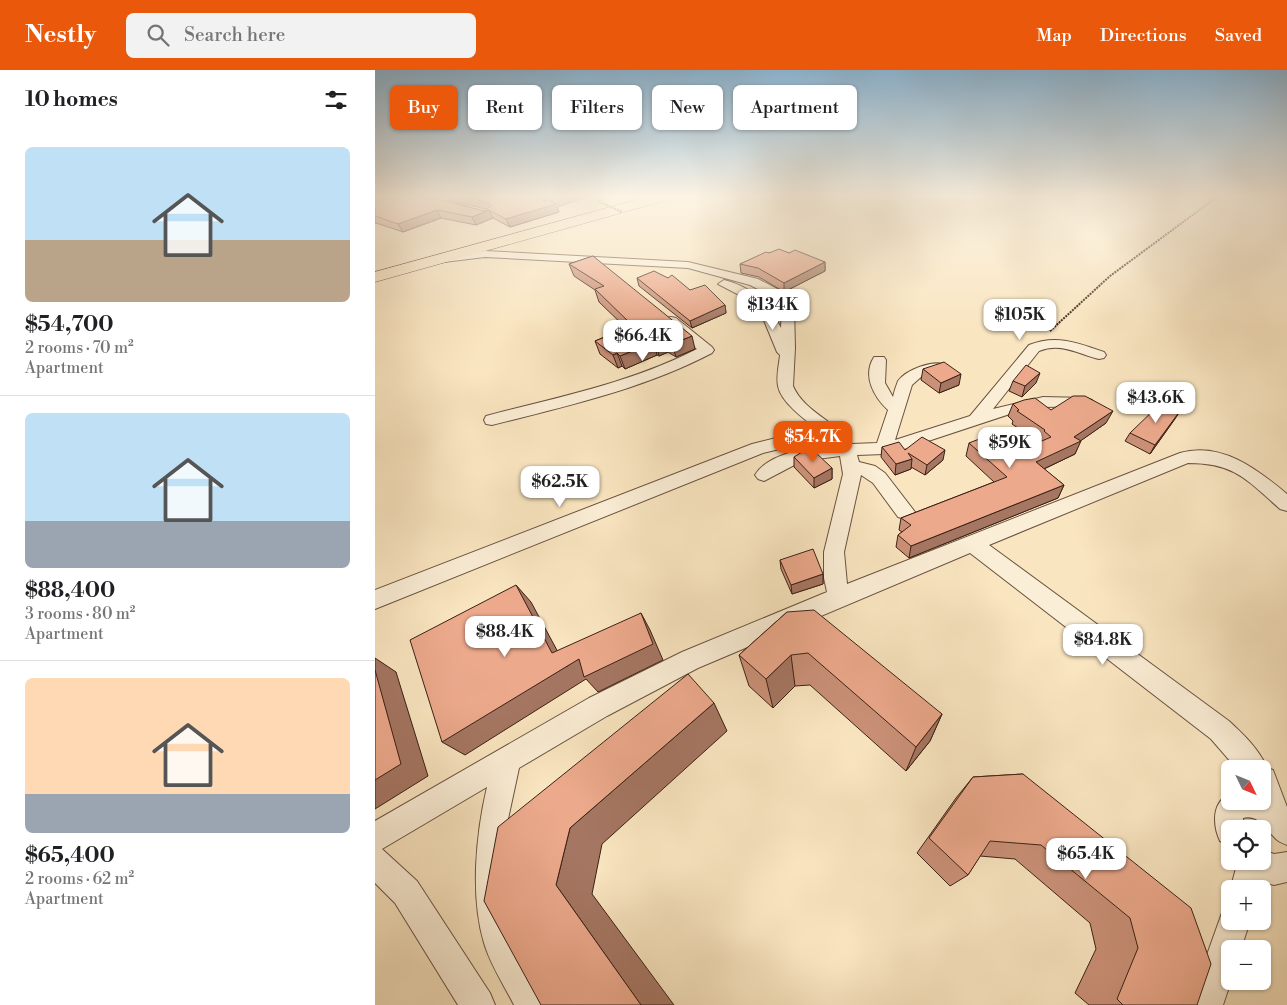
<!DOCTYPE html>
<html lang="en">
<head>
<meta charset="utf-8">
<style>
  body { margin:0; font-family:"Libre Bodoni",serif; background:#f2f2f2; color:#202124; height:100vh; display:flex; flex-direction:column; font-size:19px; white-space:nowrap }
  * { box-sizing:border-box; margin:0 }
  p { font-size:16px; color:#757577 }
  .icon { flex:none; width:28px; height:28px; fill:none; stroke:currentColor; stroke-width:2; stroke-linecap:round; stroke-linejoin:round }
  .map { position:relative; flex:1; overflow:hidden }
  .drawer { display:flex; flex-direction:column; background:#fff; width:375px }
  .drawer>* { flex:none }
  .guide { position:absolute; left:15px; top:15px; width:475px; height:45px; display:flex; gap:10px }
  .needle { width:32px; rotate:133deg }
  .fabs { position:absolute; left:846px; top:690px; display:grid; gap:10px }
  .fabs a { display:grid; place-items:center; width:50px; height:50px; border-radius:8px; background:#fff; box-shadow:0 1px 4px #0004; font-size:25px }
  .price { position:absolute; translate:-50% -42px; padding:0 11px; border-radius:10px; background:#fff; color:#222; font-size:16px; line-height:32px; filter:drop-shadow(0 1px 2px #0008) }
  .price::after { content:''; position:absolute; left:50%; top:30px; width:15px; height:11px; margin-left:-8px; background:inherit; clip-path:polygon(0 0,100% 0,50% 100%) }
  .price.on { background:#ea580c; color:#fff }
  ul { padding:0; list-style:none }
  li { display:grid; align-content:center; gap:10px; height:265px; padding:0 25px }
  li+li { border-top:1px solid #e0e0e0 }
  li span { display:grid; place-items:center; height:155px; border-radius:8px; color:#555 }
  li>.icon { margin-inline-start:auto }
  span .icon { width:90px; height:90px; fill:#fffc; stroke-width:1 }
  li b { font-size:21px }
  h2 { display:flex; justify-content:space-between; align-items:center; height:60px; padding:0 25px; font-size:21px }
  .chip { padding:0 18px; border-radius:8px; background:#fff; box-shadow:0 1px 4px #0004; font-size:18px; line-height:45px }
  .chip.on { background:#ea580c; color:#fff }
  header { display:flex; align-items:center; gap:30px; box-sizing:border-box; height:70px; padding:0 25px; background:#ea580c; color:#fff }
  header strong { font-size:24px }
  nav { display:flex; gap:28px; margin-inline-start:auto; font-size:18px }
  .search { width:350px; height:45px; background:#f2f2f2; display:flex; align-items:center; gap:12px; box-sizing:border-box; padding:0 18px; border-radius:8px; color:#757577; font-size:19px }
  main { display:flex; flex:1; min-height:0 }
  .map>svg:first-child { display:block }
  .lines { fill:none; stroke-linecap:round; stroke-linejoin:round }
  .minor-casing { stroke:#6a5240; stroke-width:2 }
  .highway-casing { stroke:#3b2115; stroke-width:1 }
  .path { stroke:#3b2115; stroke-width:2; stroke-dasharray:2 1; stroke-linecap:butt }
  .minor { fill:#fbeed6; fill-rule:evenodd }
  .highway { fill:#f9e5c0; fill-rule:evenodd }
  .path-bridge { stroke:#3b2115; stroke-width:2; stroke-dasharray:2 1; stroke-linecap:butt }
  .wall { fill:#cb9178; stroke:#3b2115 }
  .shaded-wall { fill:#a57662; stroke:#3b2115 }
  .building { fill:#eca98c; stroke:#3b2115 }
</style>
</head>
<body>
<header>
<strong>Nestly</strong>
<div class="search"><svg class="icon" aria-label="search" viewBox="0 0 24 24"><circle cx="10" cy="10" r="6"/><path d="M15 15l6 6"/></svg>Search here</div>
<nav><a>Map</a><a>Directions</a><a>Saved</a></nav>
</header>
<main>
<section class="drawer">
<h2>10 homes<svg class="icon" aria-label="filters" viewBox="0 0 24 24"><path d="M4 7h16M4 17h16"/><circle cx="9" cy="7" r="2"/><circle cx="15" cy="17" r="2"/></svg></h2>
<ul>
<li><span style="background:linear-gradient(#bfe0f5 60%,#b9a48a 0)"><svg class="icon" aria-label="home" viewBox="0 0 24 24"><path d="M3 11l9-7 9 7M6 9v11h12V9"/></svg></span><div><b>$54,700</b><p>2 rooms · 70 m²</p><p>Apartment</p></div></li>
<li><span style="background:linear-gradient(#bfe0f5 70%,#9aa5b1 0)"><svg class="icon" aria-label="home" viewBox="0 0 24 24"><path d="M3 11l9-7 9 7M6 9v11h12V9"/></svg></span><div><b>$88,400</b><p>3 rooms · 80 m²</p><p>Apartment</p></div></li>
<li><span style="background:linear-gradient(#ffd9b3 75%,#9aa5b1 0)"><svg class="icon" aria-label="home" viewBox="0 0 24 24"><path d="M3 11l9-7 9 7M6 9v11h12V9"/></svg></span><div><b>$65,400</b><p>2 rooms · 62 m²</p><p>Apartment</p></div></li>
</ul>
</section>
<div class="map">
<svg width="912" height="935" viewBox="0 0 912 935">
  <rect width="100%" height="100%" fill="#f9e5c0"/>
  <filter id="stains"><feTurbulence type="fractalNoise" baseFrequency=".004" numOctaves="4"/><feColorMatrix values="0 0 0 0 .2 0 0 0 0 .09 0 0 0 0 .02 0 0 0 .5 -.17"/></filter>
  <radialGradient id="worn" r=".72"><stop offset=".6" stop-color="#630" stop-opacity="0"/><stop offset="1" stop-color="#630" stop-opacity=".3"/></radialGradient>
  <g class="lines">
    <defs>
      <path id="minor" d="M64,127H75L71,131L90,136L92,138L87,141L60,134L58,132Z
        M110,181L313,192L383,209L406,221L419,236L420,278L418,316C429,342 461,351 477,374L502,373L513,340C499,327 487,306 499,287H509L511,290L510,313L518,327C519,322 521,316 523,311C531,300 555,291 568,294L570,297L568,300L546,307L537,315L520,370L595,346L654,275C681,264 703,273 729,282L731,285L729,288L724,289C703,284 686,272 664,281L618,339L668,327L711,328L717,330L719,333L717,336L668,337L644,341L529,379L509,384L482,385L484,392L500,396L510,403L540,442L537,447L530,449L523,447L498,413L486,405L469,482L472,514L805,383C846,371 882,399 912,424V441L905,439C872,410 860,393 813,393L614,475L854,651C869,665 884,679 892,698L898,700L912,737V775C908,773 904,772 901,769C891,760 885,744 868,748L869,759H855V776L845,771C838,756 836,732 855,724V731H888V699H862L836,669L595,483L323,598L232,646L144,698L133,749V829L141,869L174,935H139C129,915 115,894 109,873C95,826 101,764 112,717L7,779L42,811L115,923L120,935H83L20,833L0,813V751L214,628L307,582L452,522L449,508V482L468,404L465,386L427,391L389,411L383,409L380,405C393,383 436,377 460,375L458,373H429L388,383L0,539V520L377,374L429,361H445C433,352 406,333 403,316C401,307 404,295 405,285L402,282L388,248L378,234L370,228L343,214L349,210C377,217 394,233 406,258L407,237L398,227L375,215L313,198L110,187L61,193L55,190L61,187Z
        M296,247L301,248L337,277L339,280L337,283C268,319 192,336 117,355L111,354L109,350L111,346C183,327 256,313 322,279L291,254L289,251L291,248Z
        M888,780L899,784L912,782V812L899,815L888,812L886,819L855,820L863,791H888Z
        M855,837V851H875L866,879H855L856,911L848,935H814L848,840Z"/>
      <path id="highway" d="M272,127H293L292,130L0,212V202Z"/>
    </defs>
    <use href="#minor" class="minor-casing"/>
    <use href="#highway" class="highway-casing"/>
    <path class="path" d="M675,261L735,206L842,127"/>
    <use href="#minor" class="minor"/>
    <use href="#highway" class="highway"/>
    <path class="path-bridge" d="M223,131L247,142"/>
  </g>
  <path class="wall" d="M0,127H62L60,129L109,141L111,139L75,130L73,127H159L170,131L172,130L165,127H211L182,137L184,142L135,157L118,148L101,155L66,148L28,162L1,153L0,154Z
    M394,183H414L450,192V201L409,222L384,207L366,203L365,194Z
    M218,186L320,279L301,287L293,282L284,286L282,285L250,299L247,296L243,298L225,284L220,271L251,258L224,232L220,220L199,206L194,194Z
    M262,208L315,220L350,235L351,243L317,258L264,216Z
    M548,299L584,315L564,323L546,310Z
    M638,311L661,313L647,327L634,321Z
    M638,334L676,340L731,353L705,371L700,384L669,399L689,415L683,428L534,488L521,477L523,465L527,462L524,460L526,448L619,412L591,386L594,373L635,385L664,372L637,354L638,351L633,346Z
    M789,337L805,341L775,384L750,371L755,363Z
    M507,377L530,380L568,390L550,405L536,397V399L520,405L506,387Z
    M419,387L457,398V409L439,418L419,397Z
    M405,490L448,504V514L417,524L406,499Z
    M412,542L567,644L555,671L531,701L435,615L420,616L398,638L374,616L364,585Z
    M648,704L822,935H714L700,923L721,879L715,853L640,789L605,786L593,805L575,816L542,783L581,728L598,707Z"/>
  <path class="shaded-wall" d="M184,127H211L182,137L184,142L135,157L131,149L174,131Z
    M62,140L66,148L28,162L23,154Z
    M114,140L118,148L101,155L97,147Z
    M450,192V201L409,222V213Z
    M350,235L351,243L317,258L315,251Z
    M317,266L320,279L301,287L297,274Z
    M290,269L293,282L284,286L281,273Z
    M279,272L282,285L250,299L245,286Z
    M242,283L247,296L243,298L238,285Z
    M665,303L661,313L647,327L650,316Z
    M586,304L584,315L564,323L566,313Z
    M738,341L731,353L704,372L706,371L700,384L656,405L661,392Z
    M805,341L800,349L775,384L780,375Z
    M570,380L568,390L550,405L552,395Z
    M537,389L536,399L520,405L521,394Z
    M457,398V409L439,418V408Z
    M689,415L683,428L534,488L536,476Z
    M448,504V514L417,524L416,515Z
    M141,515L156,532L191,597L266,543L275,560L288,590L223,622L211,609L90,685L67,672Z
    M416,585L420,616L398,638L391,609Z
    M0,588L21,602L53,706L0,739Z
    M339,633L352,661L227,774L217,824L299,935H266L181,815L195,758Z
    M567,644L555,671L531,701L541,677Z"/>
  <path class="building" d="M0,127H55L109,141L116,136L114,133L91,127H159L170,131L177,127H184L174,131L181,134L131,149L114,140L97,147L62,140L23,154L0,146Z
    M404,179L414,183L420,180L450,192L409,213L383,198L365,194L391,182L394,183Z
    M218,186L317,266L297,274L290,269L281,273L279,272L245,286L242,283L238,285L220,271L258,256L220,219L229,216L194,194Z
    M279,201L293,208L297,205L315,220L330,215L350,235L315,251L262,208Z
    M569,292L586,304L566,313L548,299Z
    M651,295L665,303L650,316L638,311Z
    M698,326H710L738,341L699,367L706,371L661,392L689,415L536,476L523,465L536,455L526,448L632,407L594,373L612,366L635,385L676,367L669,361L670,360L642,341L644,340L638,334L649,330L660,328L676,340Z
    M784,335L789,337L790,335L805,341L780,375L755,363Z
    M547,367L570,380L552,395L533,383L537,389L521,394L507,377L524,372L530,380Z
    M439,381L457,398L439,408L419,387L427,382Z
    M438,479L448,504L416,515L405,490Z
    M141,515L177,583L266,543L278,574L209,607L204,589L67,672L35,570Z
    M439,540L567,644L541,677L433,583L416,585L391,609L364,585L412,542Z
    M0,600L26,694L0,710Z
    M313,604L339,633L195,758L181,815L266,935H166L109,831L123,757Z
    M648,704L816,838L836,894L822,935H748L742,929L763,878L755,848L666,775L615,771L593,805L554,768L598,707Z"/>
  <linearGradient id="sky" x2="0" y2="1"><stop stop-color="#8cb7d6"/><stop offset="0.49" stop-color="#fcf3e3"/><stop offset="1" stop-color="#fcf3e3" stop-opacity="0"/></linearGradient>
  <rect width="912" height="258" fill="url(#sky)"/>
  <rect width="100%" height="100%" filter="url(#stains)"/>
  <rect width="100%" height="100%" fill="url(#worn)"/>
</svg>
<div class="fabs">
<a><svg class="needle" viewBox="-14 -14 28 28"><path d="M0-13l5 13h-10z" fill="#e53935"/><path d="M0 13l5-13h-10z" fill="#757577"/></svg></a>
<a><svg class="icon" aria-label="locate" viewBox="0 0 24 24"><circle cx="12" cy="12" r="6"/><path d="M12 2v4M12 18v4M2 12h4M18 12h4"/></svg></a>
<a>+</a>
<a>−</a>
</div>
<b class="price" style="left:398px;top:261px">$134K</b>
<b class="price" style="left:645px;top:271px">$105K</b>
<b class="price" style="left:268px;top:292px">$66.4K</b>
<b class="price" style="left:781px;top:354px">$43.6K</b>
<b class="price on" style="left:438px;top:393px">$54.7K</b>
<b class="price" style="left:635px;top:399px">$59K</b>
<b class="price" style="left:185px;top:438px">$62.5K</b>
<b class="price" style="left:130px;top:588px">$88.4K</b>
<b class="price" style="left:728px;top:596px">$84.8K</b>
<b class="price" style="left:711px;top:810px">$65.4K</b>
<div class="guide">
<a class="chip on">Buy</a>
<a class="chip">Rent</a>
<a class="chip">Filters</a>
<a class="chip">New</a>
<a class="chip">Apartment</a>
</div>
</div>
</main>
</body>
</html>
